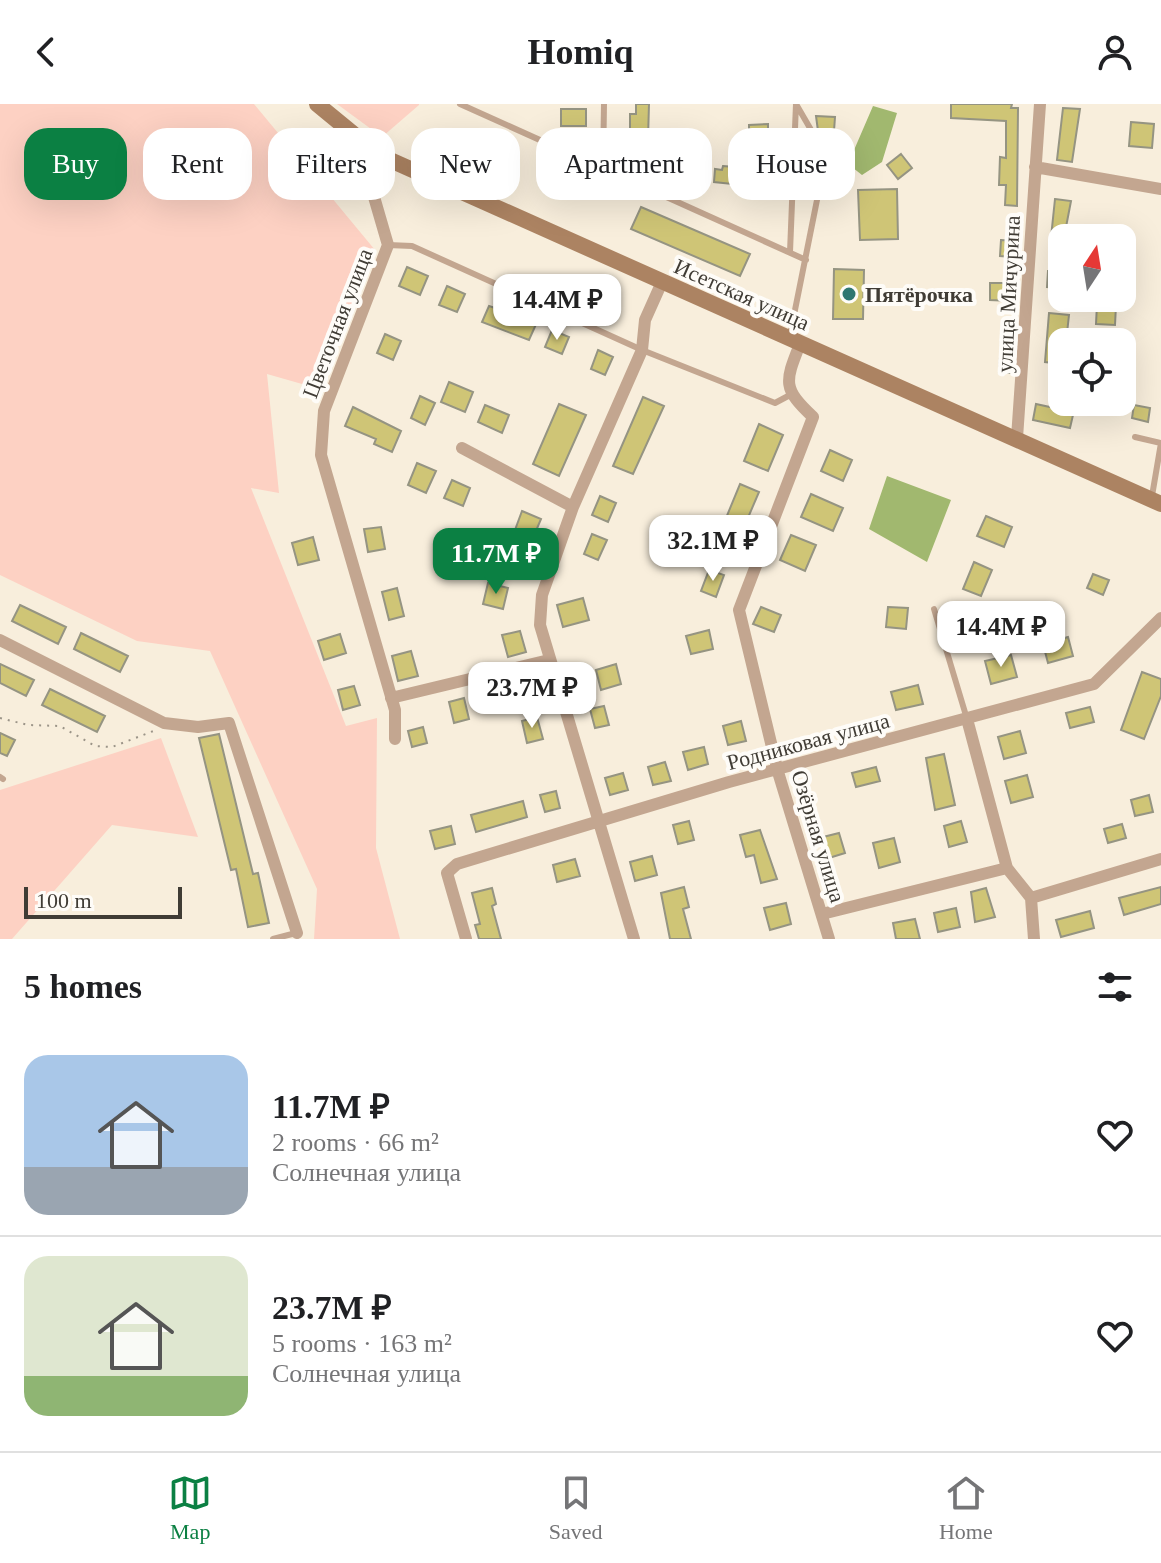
<!DOCTYPE html>
<html lang="en">
<head>
<meta charset="utf-8">
<style>
  body { margin:0; font-family:Georgia,serif; background:#f2f2f2; color:#202124; height:100vh; display:flex; flex-direction:column; font-size:30px; white-space:nowrap }
  * { box-sizing:border-box; margin:0 }
  p { font-size:26px; color:#757577 }
  .icon { flex:none; width:44px; height:44px; fill:none; stroke:currentColor; stroke-width:2; stroke-linecap:round; stroke-linejoin:round }
  .map { position:relative; height:835px; overflow:hidden }
  .panel { display:flex; flex-direction:column; background:#fff; flex:1 }
  .panel>* { flex:none }
  .top-card { position:absolute; left:24px; top:24px; width:1114px; height:72px; display:flex; gap:16px }
  .needle { width:52px; rotate:12deg }
  .tools { position:absolute; left:1048px; top:120px; display:grid; gap:16px }
  .tools a { display:grid; place-items:center; width:88px; height:88px; border-radius:16px; background:#fff; box-shadow:0 8px 32px #0002; font-size:40px }
  .scale { position:absolute; left:24px; bottom:20px; width:158px; box-sizing:border-box; padding-left:8px; border:4px solid #403c35; border-top:0; font-size:22px; line-height:28px; white-space:nowrap; color:#403c35; -webkit-text-stroke:6px #fefcf8; paint-order:stroke }
  .price { position:absolute; translate:-50% -68px; padding:0 18px; border-radius:16px; background:#fff; color:#222; font-size:26px; line-height:52px; filter:drop-shadow(0 2px 4px #0008) }
  .price::after { content:''; position:absolute; left:50%; top:48px; width:24px; height:18px; margin-left:-12px; background:inherit; clip-path:polygon(0 0,100% 0,50% 100%) }
  .price.current { background:#0b8043; color:#fff }
  ul { padding:0; list-style:none }
  li { display:flex; align-items:center; gap:24px; height:200px; padding:0 24px }
  li+li { border-top:2px solid #e0e0e0 }
  li span { display:grid; place-items:center; flex:none; width:224px; height:160px; border-radius:24px; color:#555 }
  li>.icon { margin-inline-start:auto }
  span .icon { width:96px; height:96px; fill:#fffc; stroke-width:1 }
  li b { font-size:34px }
  h2 { display:flex; justify-content:space-between; align-items:center; height:96px; padding:0 24px; font-size:34px }
  .pill { padding:0 28px; border-radius:24px; background:#fff; box-shadow:0 8px 32px #0002; font-size:28px; line-height:72px }
  .pill.current { background:#0b8043; color:#fff }
  header { display:flex; justify-content:space-between; align-items:center; height:104px; padding:0 24px; background:#fff; font-size:36px; font-weight:600 }
  .tabs { display:flex; justify-content:space-around; align-items:center; height:112px; border-top:2px solid #e0e0e0; background:#fff; font-size:22px; color:#757577 }
  .tabs a { display:grid; justify-items:center; gap:4px }
  .tabs .current { color:#0b8043 }
  .map>svg:first-child { display:block }
  .green { fill:#fdd1c3 }
  .water { fill:#a1b86f }
  .building { fill:#cfc576; stroke:#959482; stroke-width:2 }
  .lines { fill:none; stroke-linecap:round; stroke-linejoin:round }
  .path { stroke:#9b9488; stroke-width:2; stroke-dasharray:2 6; stroke-linecap:butt }
  .service { stroke:#c3a690; stroke-width:6 }
  .minor { stroke:#c3a690; stroke-width:12 }
  .secondary { stroke:#ac8362; stroke-width:16 }
  .poi-dot { fill:#2f7771; stroke:#fefcf8; stroke-width:3 }
  .labels { text-anchor:middle; stroke-width:8; stroke-linejoin:round; paint-order:stroke }
  .street-label { font-size:22px; fill:#403c35; stroke:#fefcf8 }
  .poi-label { font-size:22px; font-weight:bold; fill:#403c35; stroke:#fefcf8; text-anchor:start }
</style>
</head>
<body>
<header><svg class="icon" aria-label="back" viewBox="0 0 24 24"><path d="M15 5l-7 7 7 7"/></svg>Homiq<svg class="icon" aria-label="person" viewBox="0 0 24 24"><circle cx="12" cy="8" r="4"/><path d="M4 21q1-7 8-7t8 7"/></svg></header>
<div class="map">
<svg width="1161" height="835" viewBox="0 0 1161 835">
  <rect width="100%" height="100%" fill="#f8eedc"/>
  <path class="green" d="M0,0H254L375,146L316,284L267,270L279,389L251,384L346,622L377,614L376,744L400,835H314L317,785L210,547L137,537L0,471Z
    M337,0H419V1L382,33Z
    M161,634L198,733L112,721L12,835H0V686Z"/>
  <path class="water" d="M873,2L897,9L882,58L862,71L848,60Z
    M887,372L951,396L927,458L869,425Z"/>
  <path class="building" d="M636,0H649L648,35H630V10H636Z
    M951,0H1012L1011,4H1018L1017,102L1005,101L1006,81H999L1000,53L1006,54V17L951,14Z
    M1063,4L1080,5L1072,58L1057,56Z
    M561,5H586V22H561Z
    M816,12L835,13L834,27H818Z
    M1131,18L1154,20L1152,44L1129,42Z
    M768,20V36H749V21Z
    M492,39L510,48L501,67L483,59Z
    M901,50L912,64L898,75L887,61Z
    M754,52H768L769,80L751,79Z
    M723,62L734,63L732,80L714,78L715,65L722,66Z
    M897,85L898,135L860,136L858,86Z
    M1055,95L1071,97L1062,144L1050,143Z
    M641,103L750,150L740,172L631,125Z
    M1001,136L1013,137L1012,153L1000,152Z
    M407,163L428,172L420,191L399,182Z
    M834,165L864,166L863,215H833Z
    M1048,167L1062,168V184L1047,183Z
    M990,179H1012L1011,197L990,196Z
    M447,182L465,190L457,208L439,201Z
    M1097,200L1116,201L1115,221L1096,220Z
    M489,202L537,218L529,236L482,218Z
    M1049,209L1069,211L1067,229L1062,228V260L1045,258Z
    M552,226L569,233L562,250L545,243Z
    M385,230L401,237L393,256L377,249Z
    M598,246L613,253L605,271L591,265Z
    M1000,253L1012,254L1011,269L999,268Z
    M449,278L473,288L465,308L441,298Z
    M420,292L435,299L425,321L411,314Z
    M643,293L664,302L633,370L613,362Z
    M1060,298H1076L1070,324L1033,316L1036,300L1059,305Z
    M1086,298H1116L1114,308L1086,302Z
    M559,300L586,311L559,372L533,360Z
    M485,301L509,311L502,329L478,318Z
    M1134,301L1150,304L1148,318L1132,314Z
    M353,303L401,327L392,348L374,340L376,335L345,322Z
    M759,320L783,331L768,367L744,357Z
    M830,346L852,356L843,377L821,367Z
    M417,359L436,367L426,389L408,381Z
    M452,376L470,384L463,402L444,394Z
    M740,380L759,388L735,444L717,436Z
    M811,390L843,404L833,427L801,413Z
    M600,392L616,399L608,418L592,411Z
    M522,407L541,415L533,434L515,426Z
    M986,412L1012,423L1004,443L977,432Z
    M381,423L385,445L368,448L364,425Z
    M592,430L607,436L598,456L584,450Z
    M791,431L816,441L805,467L780,456Z
    M313,433L319,456L298,461L292,439Z
    M508,446L527,454L519,472L500,464Z
    M974,458L992,466L981,492L963,485Z
    M709,466L724,471L716,493L701,487Z
    M1093,470L1109,476L1103,491L1087,484Z
    M488,479L508,484L503,505L483,500Z
    M397,484L404,512L389,516L382,488Z
    M583,494L589,516L563,523L557,501Z
    M20,501L66,523L58,540L12,517Z
    M761,503L781,511L774,528L753,520Z
    M888,503L908,504L906,525L886,523Z
    M983,508L988,525L970,530L966,513Z
    M709,526L713,545L691,550L686,532Z
    M520,527L526,548L508,553L502,531Z
    M81,529L128,552L120,568L74,545Z
    M340,530L346,549L324,556L318,537Z
    M1068,533L1073,552L1048,559L1043,540Z
    M411,547L418,572L398,577L392,552Z
    M1011,551L1017,573L991,580L985,557Z
    M0,560L34,576L26,592L0,579Z
    M616,560L621,580L601,586L596,566Z
    M1142,568L1161,575V592L1144,635L1121,626Z
    M530,572L533,587L516,591L513,576Z
    M918,581L923,600L896,606L891,588Z
    M354,582L360,601L343,606L338,586Z
    M50,585L105,612L97,628L42,601Z
    M464,594L469,615L454,619L449,598Z
    M604,602L609,621L595,624L590,605Z
    M1090,603L1094,618L1070,624L1066,609Z
    M537,613L543,635L527,639L522,617Z
    M741,617L746,637L728,641L723,622Z
    M423,623L427,639L412,643L408,627Z
    M1020,627L1026,649L1004,655L998,633Z
    M0,629L15,636L7,652L0,649Z
    M219,630L253,770L258,769L269,819L248,823L236,765L231,766L199,634Z
    M704,643L708,660L688,666L683,648Z
    M944,650L955,701L935,706L926,654Z
    M665,658L671,677L653,681L648,663Z
    M876,663L880,677L856,683L852,669Z
    M623,669L628,686L610,691L605,674Z
    M1027,671L1033,693L1011,699L1005,677Z
    M556,687L560,704L545,708L540,691Z
    M1149,691L1153,708L1135,712L1131,696Z
    M523,697L527,713L476,728L471,711Z
    M689,717L694,736L678,740L673,721Z
    M961,717L967,738L949,743L944,722Z
    M1122,720L1126,734L1108,739L1104,725Z
    M451,722L455,740L435,745L430,727Z
    M760,726L777,775L761,779L754,751L746,753L740,731Z
    M839,729L845,749L829,754L823,733Z
    M894,734L900,758L879,764L873,739Z
    M652,752L657,771L635,777L630,758Z
    M575,755L580,772L557,778L553,761Z
    M684,783L689,803L683,805L691,835H670L661,789Z
    M1161,783V800L1124,811L1119,794Z
    M492,784L496,800L492,802L501,835H479L475,821L480,820L472,789Z
    M986,784L995,813L975,818L971,788Z
    M786,799L791,820L770,826L764,804Z
    M956,804L960,823L938,828L934,809Z
    M1090,807L1094,824L1061,833L1056,816Z
    M915,815L920,835H896L893,819Z"/>
  <g class="lines">
    <path class="path" d="M0,614L28,621L60,622L95,642L112,643L156,626"/>
    <path class="service" d="M460,0L806,156
      M603,64L604,0
      M388,141L412,142L642,246L775,299L790,291
      M790,148L796,0
      M790,231L817,96L814,31L796,0
      M1135,333L1161,339
      M1152,392L1161,339
      M934,505L967,615
      M0,673L3,675
      M273,835L296,829"/>
    <path class="minor" d="M379,51L372,86L388,141L324,307L321,351L395,606V635
      M1035,63L1161,85
      M800,240C785,278 782,284 813,313L739,506L778,668L829,835
      M1017,334L1040,0
      M462,344L573,403
      M0,536L164,619L198,623L229,619L297,829
      M391,594L549,556
      M967,615L1007,764L1031,794L1034,835
      M1031,794L1161,755
      M822,810L1007,764
      M466,835L447,769L457,760L729,678L1094,580L1161,514
      M634,835L540,521L542,491L573,403L642,246L645,216L662,178"/>
    <path class="secondary" d="M317,0L379,51L1161,400"/>
  </g>
  <circle class="poi-dot" cx="849" cy="190" r="8"/>
  <g class="labels">
    <g class="street-label">
      <text transform="translate(742 190) rotate(24)" y="8">Исетская улица</text>
      <text transform="translate(1008 190) rotate(-87)" y="8">улица Мичурина</text>
      <text transform="translate(337 219) rotate(-69)" y="8">Цветочная улица</text>
      <text transform="translate(808 637) rotate(-15)" y="8">Родниковая улица</text>
      <text transform="translate(819 732) rotate(73)" y="8">Озёрная улица</text>
    </g>
    <g class="poi-label">
      <text x="865" y="198">Пятёрочка</text>
    </g>
  </g>
</svg>
<div class="tools">
<a><svg class="needle" viewBox="-14 -14 28 28"><path d="M0-13l5 13h-10z" fill="#e53935"/><path d="M0 13l5-13h-10z" fill="#757577"/></svg></a>
<a><svg class="icon" aria-label="locate" viewBox="0 0 24 24"><circle cx="12" cy="12" r="6"/><path d="M12 2v4M12 18v4M2 12h4M18 12h4"/></svg></a>
</div>
<div class="scale">100 m</div>
<b class="price" style="left:557px;top:238px">14.4M ₽</b>
<b class="price" style="left:713px;top:479px">32.1M ₽</b>
<b class="price current" style="left:496px;top:492px">11.7M ₽</b>
<b class="price" style="left:1001px;top:565px">14.4M ₽</b>
<b class="price" style="left:532px;top:626px">23.7M ₽</b>
<div class="top-card">
<a class="pill current">Buy</a>
<a class="pill">Rent</a>
<a class="pill">Filters</a>
<a class="pill">New</a>
<a class="pill">Apartment</a>
<a class="pill">House</a>
</div>
</div>
<section class="panel">
<h2>5 homes<svg class="icon" aria-label="filters" viewBox="0 0 24 24"><path d="M4 7h16M4 17h16"/><circle cx="9" cy="7" r="2"/><circle cx="15" cy="17" r="2"/></svg></h2>
<ul>
<li><span style="background:linear-gradient(#a9c7e8 70%,#9aa5b1 0)"><svg class="icon" aria-label="home" viewBox="0 0 24 24"><path d="M3 11l9-7 9 7M6 9v11h12V9"/></svg></span><div><b>11.7M ₽</b><p>2 rooms · 66 m²</p><p>Солнечная улица</p></div><svg class="icon" aria-label="heart" viewBox="0 0 24 24"><path d="M12 20l-8-8c-3-5 5-10 8-4 3-6 11-1 8 4z"/></svg></li>
<li><span style="background:linear-gradient(#dfe7d0 75%,#8fb573 0)"><svg class="icon" aria-label="home" viewBox="0 0 24 24"><path d="M3 11l9-7 9 7M6 9v11h12V9"/></svg></span><div><b>23.7M ₽</b><p>5 rooms · 163 m²</p><p>Солнечная улица</p></div><svg class="icon" aria-label="heart" viewBox="0 0 24 24"><path d="M12 20l-8-8c-3-5 5-10 8-4 3-6 11-1 8 4z"/></svg></li>
</ul>
</section>
<nav class="tabs">
<a class="current"><svg class="icon" aria-label="map" viewBox="0 0 24 24"><path d="M3 6l6-2 6 2 6-2v14l-6 2-6-2-6 2zM9 4v14M15 6v14"/></svg>Map</a>
<a><svg class="icon" aria-label="saved" viewBox="0 0 24 24"><path d="M7 4h10v16l-5-4-5 4z"/></svg>Saved</a>
<a><svg class="icon" aria-label="home" viewBox="0 0 24 24"><path d="M3 11l9-7 9 7M6 9v11h12V9"/></svg>Home</a>
</nav>
</body>
</html>
